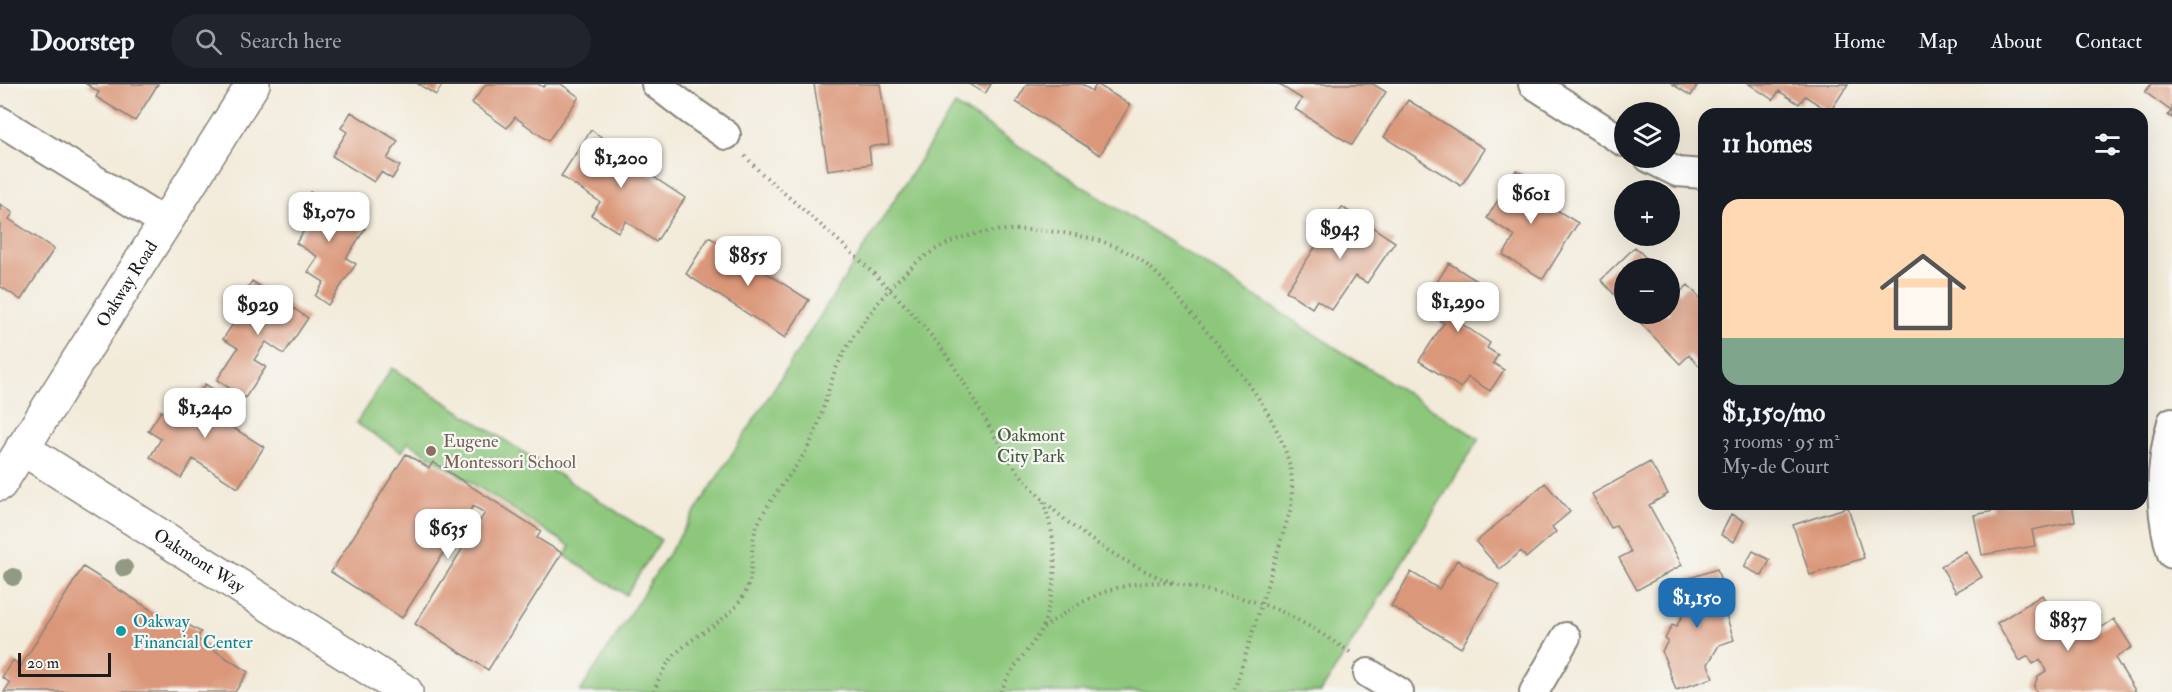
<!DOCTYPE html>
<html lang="en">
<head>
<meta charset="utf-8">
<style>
  body { margin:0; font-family:"IM FELL Double Pica",serif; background:#20242c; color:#f1f3f6; height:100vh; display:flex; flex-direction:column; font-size:22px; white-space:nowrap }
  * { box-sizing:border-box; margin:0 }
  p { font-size:20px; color:#9ea1a6 }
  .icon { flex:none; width:33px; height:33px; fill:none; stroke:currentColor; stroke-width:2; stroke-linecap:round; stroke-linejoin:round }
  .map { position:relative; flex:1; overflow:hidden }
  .details { position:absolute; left:1698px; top:24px; width:450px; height:402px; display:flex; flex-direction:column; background:#171b24; border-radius:18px; box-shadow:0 6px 24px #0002 }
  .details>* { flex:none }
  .fabs { position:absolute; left:1614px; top:18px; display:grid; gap:12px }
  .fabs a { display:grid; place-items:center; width:66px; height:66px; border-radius:50%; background:#171b24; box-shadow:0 6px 24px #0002; font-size:30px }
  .scale { position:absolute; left:18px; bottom:15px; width:93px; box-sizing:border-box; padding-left:6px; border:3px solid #1c1c1c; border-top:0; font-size:16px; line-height:21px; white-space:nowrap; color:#1c1c1c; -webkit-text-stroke:4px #f6f6f2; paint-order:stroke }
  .price { position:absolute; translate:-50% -51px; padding:0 14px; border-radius:12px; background:#fff; color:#222; font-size:20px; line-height:39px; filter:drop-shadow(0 2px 3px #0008) }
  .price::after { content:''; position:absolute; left:50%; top:36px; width:18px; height:14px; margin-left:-9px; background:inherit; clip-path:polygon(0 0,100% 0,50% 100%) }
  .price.active { background:#1f6fb2; color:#fff }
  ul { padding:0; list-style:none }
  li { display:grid; align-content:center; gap:12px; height:318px; padding:0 24px }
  li span { display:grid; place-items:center; height:186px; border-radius:18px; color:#555 }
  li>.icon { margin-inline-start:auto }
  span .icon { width:108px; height:108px; fill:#fffc; stroke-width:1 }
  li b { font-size:26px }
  h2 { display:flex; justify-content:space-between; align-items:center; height:72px; padding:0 24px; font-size:26px }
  header { display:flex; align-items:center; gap:36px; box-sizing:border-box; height:84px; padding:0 30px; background:#171b24; border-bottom:2px solid #363941 }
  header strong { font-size:28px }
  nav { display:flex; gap:33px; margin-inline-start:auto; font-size:21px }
  .search { width:420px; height:54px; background:#20242c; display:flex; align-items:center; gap:15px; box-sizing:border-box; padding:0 21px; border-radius:33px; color:#9ea1a6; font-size:22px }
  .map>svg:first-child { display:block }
  .green { fill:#8cc77c; stroke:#54724c; stroke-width:1.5 }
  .building { fill:#db9779 }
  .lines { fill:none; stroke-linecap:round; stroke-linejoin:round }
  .minor-casing { stroke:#88847b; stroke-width:32 }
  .tertiary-casing { stroke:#88847b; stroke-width:36 }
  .secondary-casing { stroke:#88847b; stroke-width:36 }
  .path { stroke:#88847b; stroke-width:4; stroke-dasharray:1.5 4.5; stroke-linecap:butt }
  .minor { stroke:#fff; stroke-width:28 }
  .tertiary { stroke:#fff; stroke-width:33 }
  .secondary { stroke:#fff; stroke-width:33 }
  .tree { fill:#929a84 }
  .education-dot { fill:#8d6e63; stroke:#f6f6f2; stroke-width:2 }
  .culture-dot { fill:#0f9aa8; stroke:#f6f6f2; stroke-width:2 }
  .labels { text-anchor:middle; stroke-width:4.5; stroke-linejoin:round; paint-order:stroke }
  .street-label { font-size:18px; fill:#1c1c1c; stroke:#f6f6f2 }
  .park-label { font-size:18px; fill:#43583e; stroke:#f6f6f2 }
  .education-label { font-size:18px; fill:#785e54; stroke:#f6f6f2; text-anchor:start }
  .culture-label { font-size:18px; fill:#0d838f; stroke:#f6f6f2; text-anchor:start }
</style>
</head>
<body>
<header>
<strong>Doorstep</strong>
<div class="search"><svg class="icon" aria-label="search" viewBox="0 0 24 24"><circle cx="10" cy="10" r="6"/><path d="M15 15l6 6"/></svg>Search here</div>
<nav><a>Home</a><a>Map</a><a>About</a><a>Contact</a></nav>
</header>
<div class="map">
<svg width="2172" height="608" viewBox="0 0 2172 608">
  <rect width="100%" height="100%" fill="#f6f6f2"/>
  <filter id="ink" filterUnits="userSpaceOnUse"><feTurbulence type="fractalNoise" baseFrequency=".0167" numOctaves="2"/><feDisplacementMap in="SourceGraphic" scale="12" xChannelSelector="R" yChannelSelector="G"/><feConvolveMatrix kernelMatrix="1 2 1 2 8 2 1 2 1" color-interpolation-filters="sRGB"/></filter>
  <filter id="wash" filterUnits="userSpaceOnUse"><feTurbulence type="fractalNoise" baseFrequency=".008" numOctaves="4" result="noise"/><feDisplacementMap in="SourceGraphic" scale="24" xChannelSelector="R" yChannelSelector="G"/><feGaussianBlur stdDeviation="1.35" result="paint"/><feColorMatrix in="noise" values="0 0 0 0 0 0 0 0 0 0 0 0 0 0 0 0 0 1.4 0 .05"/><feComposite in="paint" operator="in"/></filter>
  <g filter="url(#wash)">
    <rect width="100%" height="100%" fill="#f3ebda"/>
    <path class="green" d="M955,21L1479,355L1321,608H580Z
      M392,284L661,456L626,511L565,472L570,462L408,358L402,368L356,339Z"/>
    <g id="blocks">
      <path class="building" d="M86,0H158L135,37L96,13L99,8Z
        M418,0H443L436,11Z
        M486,0H538L543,3L546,0H561L579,13L548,57L515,33L507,44L472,19Z
        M814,0H880L889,60L869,63L871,80L828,86Z
        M969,0H991L985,10Z
        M1027,0H1081L1092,7L1097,0L1130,21L1100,71L1016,18Z
        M1278,0H1373L1386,8L1352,61L1295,25L1302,15Z
        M1672,0H1698L1691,12Z
        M1749,0H1848L1830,28L1805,12L1799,20L1779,7L1773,16Z
        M2151,0H2172V34L2168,31L2171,27L2145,8Z
        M1408,16L1485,65L1461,102L1384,53Z
        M351,28L398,57L387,75L400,82L392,95L381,88L374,98L332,72L347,48L341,44Z
        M591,46L624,68L618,76L640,90L643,86L685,114L656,158L626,137L618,148L591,131L600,118L561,92Z
        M1516,86L1549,106L1542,117L1578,139L1543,195L1503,171L1515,152L1487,134Z
        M310,108L333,123L336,119L361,135L357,140L365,145L346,174L356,180L328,221L315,212L324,198L308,188L318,173L296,159L310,138L297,129Z
        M0,120L13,129L9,135L54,165L21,216L0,202Z
        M1342,123L1395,158L1367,199L1355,192L1332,226L1317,216L1312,224L1286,207Z
        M709,153L809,216L785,254L686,190Z
        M1635,163L1656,184H1624V221L1601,196Z
        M1449,179L1483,201L1459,238L1490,259L1487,264L1498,271L1493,279L1504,286L1490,307L1468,293L1461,304L1419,277L1444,239L1420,224Z
        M252,197L308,234L284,270L266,258L254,276L266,283L245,314L217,296L238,264L223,255L241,228L234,224Z
        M1670,199L1679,209L1688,201L1704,218V287L1689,271L1680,280L1632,230H1670Z
        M205,300L239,322L227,340L264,363L238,404L193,375L181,394L150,373L161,355L148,347L161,327L166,329L170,323L179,329L185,320L190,324Z
        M406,370L429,384L433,378L541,447L537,454L562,469L488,586L415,540L485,429L473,422L402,534L331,488Z
        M1650,378L1668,410L1649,421L1682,481L1637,506L1619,474L1631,468L1616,441L1611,444L1592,410Z
        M1545,399L1570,428L1552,443L1556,448L1526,474L1521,467L1500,485L1476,458Z
        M1993,420H2072L2075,437L2032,446L2035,462L1982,471L1974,431L1994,427Z
        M1848,423L1864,474L1810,491L1793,441Z
        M1731,430L1744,437L1734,458L1721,451Z
        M1753,467L1770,476L1762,492L1744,483Z
        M1966,467L1982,493L1956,508L1941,482Z
        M1457,476L1499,501L1461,564L1391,522L1411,488L1439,505Z
        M83,483L181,545L185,539L201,548L197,555L248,588L235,608H4L10,599L2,593L13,576L21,582Z
        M1717,485L1727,517L1722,518L1734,556L1719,561L1708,580L1713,594L1676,606L1662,567L1668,557L1665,555L1672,541L1676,543L1682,533L1671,500Z
        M2042,511L2069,555L2094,540L2098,546L2114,535L2132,563L2115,574L2136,608H2037L2034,603L2038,592L2046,587L2040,576L2033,580L2028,572L2020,577L1997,539Z"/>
    </g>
  </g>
  <g filter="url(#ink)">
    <use href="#blocks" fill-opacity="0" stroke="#88847b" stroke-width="1.5"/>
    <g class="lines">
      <defs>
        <path id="minor" d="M656,0L690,26L726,51
          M1533,0L1624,58
          M0,37L165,139
          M1649,74L1677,88L1704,90
          M2172,338C2160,381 2159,427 2172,470
          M1368,589L1399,608
          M1534,608L1566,553"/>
        <g id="tertiary">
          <path id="s1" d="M22,364L406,608"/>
        </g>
        <g id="secondary">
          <path id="s2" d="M0,400L253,0"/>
        </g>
      </defs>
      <use href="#minor" class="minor-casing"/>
      <use href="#tertiary" class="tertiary-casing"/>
      <use href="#secondary" class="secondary-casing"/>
      <path class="path" d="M745,72L759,87C822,143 889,196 941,264C972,305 991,354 1023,394C1039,413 1059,432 1079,447C1105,466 1148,492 1179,500C1211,508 1244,512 1275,525C1302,536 1326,553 1350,568
        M1043,544C1085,513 1119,495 1173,499
        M654,608C659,591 668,576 682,564C703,545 731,536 745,509C756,488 748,463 757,442C770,411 797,387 811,357C822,335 826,310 835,287C844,266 857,246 871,228C916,168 955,143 1031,146C1069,148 1111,155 1142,177C1162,192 1177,213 1193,231C1230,276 1275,324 1290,382C1293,395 1292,410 1291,424L1234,608
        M1001,608C1010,584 1028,568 1041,546C1045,539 1046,531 1048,524C1059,485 1056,452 1042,415"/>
      <use href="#minor" class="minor"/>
      <use href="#tertiary" class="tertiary"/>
      <use href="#secondary" class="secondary"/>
    </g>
    <g class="tree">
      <circle cx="124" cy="484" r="9"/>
      <circle cx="13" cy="493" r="9"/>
    </g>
  </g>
  <circle class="education-dot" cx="431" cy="367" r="6"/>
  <circle class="culture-dot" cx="121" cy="547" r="6"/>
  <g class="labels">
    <g class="street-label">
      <text dy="6" stroke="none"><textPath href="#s2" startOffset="237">Oakway Road</textPath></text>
      <text dy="6" stroke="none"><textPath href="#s1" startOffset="210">Oakmont Way</textPath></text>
    </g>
    <g class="park-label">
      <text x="1031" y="357">Oakmont<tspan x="1031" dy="21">City Park</tspan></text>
    </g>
    <g class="education-label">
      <text x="443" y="363">Eugene<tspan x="443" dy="21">Montessori School</tspan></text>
    </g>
    <g class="culture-label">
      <text x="133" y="543">Oakway<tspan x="133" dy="21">Financial Center</tspan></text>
    </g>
  </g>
</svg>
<div class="fabs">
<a><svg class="icon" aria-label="layers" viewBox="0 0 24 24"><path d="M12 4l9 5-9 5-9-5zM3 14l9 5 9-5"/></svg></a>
<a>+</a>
<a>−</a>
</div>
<div class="scale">20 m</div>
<b class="price" style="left:621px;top:105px">$1,200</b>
<b class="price" style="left:1531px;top:141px">$601</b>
<b class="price" style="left:329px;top:159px">$1,070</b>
<b class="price" style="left:1340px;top:176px">$943</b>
<b class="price" style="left:748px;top:203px">$855</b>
<b class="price" style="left:1458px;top:249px">$1,290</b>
<b class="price" style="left:258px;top:252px">$929</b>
<b class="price" style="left:205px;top:355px">$1,240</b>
<b class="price" style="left:448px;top:476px">$635</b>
<b class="price active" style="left:1697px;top:545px">$1,150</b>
<b class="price" style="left:2068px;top:568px">$837</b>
<section class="details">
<h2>11 homes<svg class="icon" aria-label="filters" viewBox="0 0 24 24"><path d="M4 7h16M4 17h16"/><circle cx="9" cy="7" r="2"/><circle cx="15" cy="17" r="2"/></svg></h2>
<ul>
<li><span style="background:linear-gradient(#ffd9b3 75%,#7fa58c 0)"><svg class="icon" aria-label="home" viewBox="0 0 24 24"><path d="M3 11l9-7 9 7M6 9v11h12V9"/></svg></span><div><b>$1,150/mo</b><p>3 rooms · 95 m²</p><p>My-de Court</p></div></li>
</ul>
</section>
</div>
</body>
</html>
